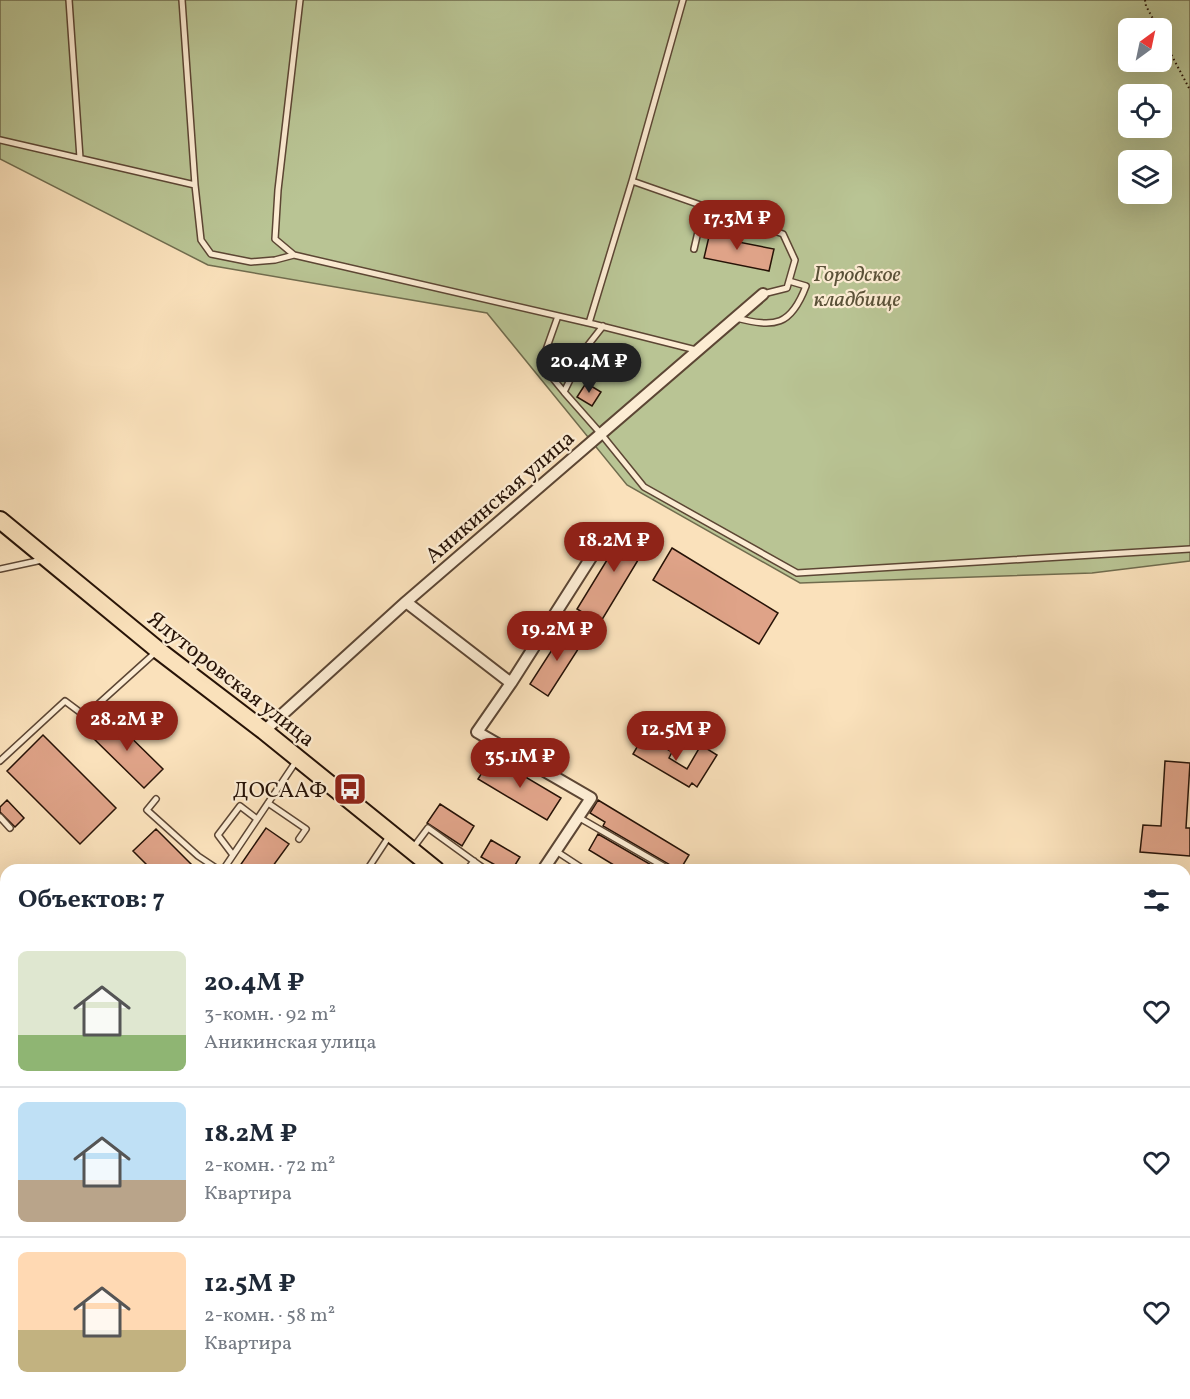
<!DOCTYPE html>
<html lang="ru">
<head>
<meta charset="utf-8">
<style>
  body { margin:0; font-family:Vollkorn,serif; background:#f2f2f3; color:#1f2937; height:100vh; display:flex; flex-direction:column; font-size:22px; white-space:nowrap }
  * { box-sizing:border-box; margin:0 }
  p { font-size:20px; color:#747a83 }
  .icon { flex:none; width:33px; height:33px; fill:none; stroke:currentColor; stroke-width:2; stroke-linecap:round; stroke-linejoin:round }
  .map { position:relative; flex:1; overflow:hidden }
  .details { position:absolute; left:0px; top:864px; width:1191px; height:536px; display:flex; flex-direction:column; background:#fff; border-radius:18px 18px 0 0; box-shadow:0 6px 24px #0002 }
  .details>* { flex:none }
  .needle { width:39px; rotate:33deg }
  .controls { position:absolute; left:1118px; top:18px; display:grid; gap:12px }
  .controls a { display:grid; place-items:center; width:54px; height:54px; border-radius:9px; background:#fff; box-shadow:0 6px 24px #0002; font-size:30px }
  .price { position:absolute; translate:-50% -51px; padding:0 14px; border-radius:21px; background:#8f2418; color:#fff; font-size:20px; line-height:39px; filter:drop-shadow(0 2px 3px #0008) }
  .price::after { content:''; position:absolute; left:50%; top:36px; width:18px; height:14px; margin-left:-9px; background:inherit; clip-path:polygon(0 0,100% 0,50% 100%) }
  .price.active { background:#222; color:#fff }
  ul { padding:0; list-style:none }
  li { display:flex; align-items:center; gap:18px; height:150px; padding:0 18px }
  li+li { border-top:2px solid #e0e1e3 }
  li span { display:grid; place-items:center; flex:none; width:168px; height:120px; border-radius:9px; color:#555 }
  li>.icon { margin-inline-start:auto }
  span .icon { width:72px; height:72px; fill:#fffc; stroke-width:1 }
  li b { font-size:26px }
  h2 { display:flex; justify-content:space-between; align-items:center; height:72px; padding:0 18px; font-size:26px }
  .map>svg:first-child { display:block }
  .green { fill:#b9c494; stroke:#706c4e; stroke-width:1.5; fill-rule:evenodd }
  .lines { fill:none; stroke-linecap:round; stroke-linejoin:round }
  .river { stroke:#a5babc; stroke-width:22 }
  .building { fill:#dfa388; stroke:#271307; stroke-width:1.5 }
  .lane-casing { stroke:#5c4634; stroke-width:8 }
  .street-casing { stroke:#5c4634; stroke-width:14 }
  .secondary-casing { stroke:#271307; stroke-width:18 }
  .primary-casing { stroke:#271307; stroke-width:20 }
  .path { stroke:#271307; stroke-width:2; stroke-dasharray:1.5 3; stroke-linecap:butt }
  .lane { stroke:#fcecd3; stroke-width:5 }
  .street { stroke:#fcecd3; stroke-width:10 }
  .secondary { stroke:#fcecd3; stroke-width:15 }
  .primary { stroke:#fae1bb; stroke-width:16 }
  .labels { text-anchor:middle; stroke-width:4.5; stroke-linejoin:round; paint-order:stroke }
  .park-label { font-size:22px; font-style:italic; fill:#5a5138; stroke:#fcecd3 }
  .street-label { font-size:22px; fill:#271307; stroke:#fcecd3 }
  .poi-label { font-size:22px; fill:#271307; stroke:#fcecd3; text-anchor:end }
</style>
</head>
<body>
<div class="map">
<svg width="1190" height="1399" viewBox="0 0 1190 1399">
  <rect width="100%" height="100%" fill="#fae1bb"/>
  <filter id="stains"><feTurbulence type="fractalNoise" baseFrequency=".00333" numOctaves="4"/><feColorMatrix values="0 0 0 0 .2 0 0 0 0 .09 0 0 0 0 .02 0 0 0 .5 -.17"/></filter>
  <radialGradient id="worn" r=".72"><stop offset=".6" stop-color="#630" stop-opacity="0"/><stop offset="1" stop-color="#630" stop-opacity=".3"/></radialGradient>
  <path class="green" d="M0,0H1190V561L1092,573L800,583L627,485L487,313L208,265L0,159ZM1128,28H1161V62H1128ZM1128,94H1161V128H1128ZM1128,160H1161V194H1128Z
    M0,1266L6,1268V1394H100L103,1399H0Z"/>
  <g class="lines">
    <path class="river" d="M0,998L6,1001
      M1185,1155L1190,1156"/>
  </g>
  <path class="building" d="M711,228L735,234L733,241L774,249L769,271L704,258Z
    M586,383L601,392L592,406L577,397Z
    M629,524L652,537L600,623L577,609Z
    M672,548L778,613L759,644L653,580Z
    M566,628L584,640L548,696L530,684Z
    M109,716L163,769L144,788L90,735Z
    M43,735L116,808L80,844L7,771Z
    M644,735L672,752L669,758L687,769L701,745L717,755L697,787L692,783L689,787L633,754Z
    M492,757L561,798L547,820L478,779Z
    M1165,761L1190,763L1186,828H1190V856L1140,852L1143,825L1161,826Z
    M7,800L24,818L15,827L0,812V807Z
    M598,800L689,855L680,870H675L672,866L603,826L605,822L590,813Z
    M440,804L474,826L462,846L427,823Z
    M266,828L289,844L270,870H237Z
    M156,829L197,870H152L133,851Z
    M598,834L660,870H622L589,850Z
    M491,840L520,857L512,870H504L481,857Z"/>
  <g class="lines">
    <defs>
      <path id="lane" d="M69,0L80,158
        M182,0L195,185
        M683,0L632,181L783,234L795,260L787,288L763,294
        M0,140L195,185L201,240L211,254L251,262L275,260L294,255L593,324L696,350
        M694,249L704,206
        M294,255L275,239L278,190L300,0
        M558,316L541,364L564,392
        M736,318C775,328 791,326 806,286L789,281
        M589,323L632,181
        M603,326L585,349L564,392L602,435L644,487L797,573L1190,549
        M0,569L42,560
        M0,761L65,701L85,716L157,651
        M156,799L147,810L198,856L219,870
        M268,803L306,829L299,839
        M0,817L10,828
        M578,817L670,870
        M413,848L428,828L486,870
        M556,851L585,870
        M233,855L218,835L240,806L257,819
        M223,870L297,760
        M367,870L390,835
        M467,870L474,861
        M948,870L959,868
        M1185,889H1190
        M0,1193L6,1197"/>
      <path id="street" d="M406,602L511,683L477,732L591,798L543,870
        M511,683L599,545
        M264,731L406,602L763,294
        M212,1394L222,1399
        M468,1399L471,1394
        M1154,1399L1157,1394"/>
      <path id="secondary" d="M0,1135L6,1139
        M545,1394L560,1399
        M895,1399L898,1394"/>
      <path id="primary" d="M0,520L158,650L264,731L436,870
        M1185,1214L1190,1217
        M1018,1394L1030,1399"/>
    </defs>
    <use href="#lane" class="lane-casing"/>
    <use href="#street" class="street-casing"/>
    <use href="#secondary" class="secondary-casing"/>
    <use href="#primary" class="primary-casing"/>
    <path class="path" d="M1145,0L1146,6L1158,28
      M1161,35L1190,90
      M6,1267L3,1282L6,1329
      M22,1394L24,1399
      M80,1394L83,1399"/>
    <use href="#lane" class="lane"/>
    <use href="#street" class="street"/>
    <use href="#secondary" class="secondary"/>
    <use href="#primary" class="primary"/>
  </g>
  <defs>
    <symbol id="bus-square" viewBox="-11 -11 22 22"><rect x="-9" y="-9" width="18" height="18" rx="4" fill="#8f2418" stroke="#fcecd3"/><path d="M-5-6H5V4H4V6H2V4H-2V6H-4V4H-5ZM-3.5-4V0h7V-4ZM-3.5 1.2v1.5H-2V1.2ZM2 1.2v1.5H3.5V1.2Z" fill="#fff"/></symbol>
  </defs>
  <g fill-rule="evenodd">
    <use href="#bus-square" x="331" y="770" width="38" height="38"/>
  </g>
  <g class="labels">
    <g class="park-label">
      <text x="857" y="281">Городское<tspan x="857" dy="25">кладбище</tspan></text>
    </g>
    <g class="street-label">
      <text transform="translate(499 496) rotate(-41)" y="8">Аникинская улица</text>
      <text transform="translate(232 678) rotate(38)" y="8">Ялуторовская улица</text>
    </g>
    <g class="poi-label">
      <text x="327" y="797">ДОСААФ</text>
    </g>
  </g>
  <rect width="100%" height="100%" filter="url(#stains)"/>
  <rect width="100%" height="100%" fill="url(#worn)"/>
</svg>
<div class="controls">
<a><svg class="needle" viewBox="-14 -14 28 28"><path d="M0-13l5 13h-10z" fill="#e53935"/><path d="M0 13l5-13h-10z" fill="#747a83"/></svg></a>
<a><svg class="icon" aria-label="locate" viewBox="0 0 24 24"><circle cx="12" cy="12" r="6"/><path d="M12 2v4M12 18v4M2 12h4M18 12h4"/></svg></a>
<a><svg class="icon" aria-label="layers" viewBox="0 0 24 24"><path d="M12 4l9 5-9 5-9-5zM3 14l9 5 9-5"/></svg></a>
</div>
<b class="price" style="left:737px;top:251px">17.3M ₽</b>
<b class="price active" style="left:589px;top:394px">20.4M ₽</b>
<b class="price" style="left:614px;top:573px">18.2M ₽</b>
<b class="price" style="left:557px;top:662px">19.2M ₽</b>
<b class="price" style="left:127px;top:752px">28.2M ₽</b>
<b class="price" style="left:676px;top:762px">12.5M ₽</b>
<b class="price" style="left:520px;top:789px">35.1M ₽</b>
<section class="details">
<h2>Объектов: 7<svg class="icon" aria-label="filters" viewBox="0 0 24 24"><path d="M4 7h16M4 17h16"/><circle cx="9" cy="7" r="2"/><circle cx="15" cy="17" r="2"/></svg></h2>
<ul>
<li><span style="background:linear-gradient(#dfe7d0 70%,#8fb573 0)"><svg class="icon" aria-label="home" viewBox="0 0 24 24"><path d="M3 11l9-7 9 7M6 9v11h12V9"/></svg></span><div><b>20.4M ₽</b><p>3-комн. · 92 m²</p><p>Аникинская улица</p></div><svg class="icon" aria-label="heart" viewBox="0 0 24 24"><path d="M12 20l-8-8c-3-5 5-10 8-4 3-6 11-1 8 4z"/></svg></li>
<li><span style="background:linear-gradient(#bfe0f5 65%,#b9a48a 0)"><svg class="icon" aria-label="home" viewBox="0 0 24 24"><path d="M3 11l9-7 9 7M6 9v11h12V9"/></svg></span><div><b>18.2M ₽</b><p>2-комн. · 72 m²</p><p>Квартира</p></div><svg class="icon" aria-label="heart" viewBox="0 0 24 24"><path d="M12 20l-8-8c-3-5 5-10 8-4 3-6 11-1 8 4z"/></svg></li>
<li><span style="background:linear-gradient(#ffd9b3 65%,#c2b280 0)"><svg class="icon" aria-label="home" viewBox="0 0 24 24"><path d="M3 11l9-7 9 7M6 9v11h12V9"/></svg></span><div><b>12.5M ₽</b><p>2-комн. · 58 m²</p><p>Квартира</p></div><svg class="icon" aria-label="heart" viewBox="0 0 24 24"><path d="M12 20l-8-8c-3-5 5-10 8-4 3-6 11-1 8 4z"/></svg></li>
</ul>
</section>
</div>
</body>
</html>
